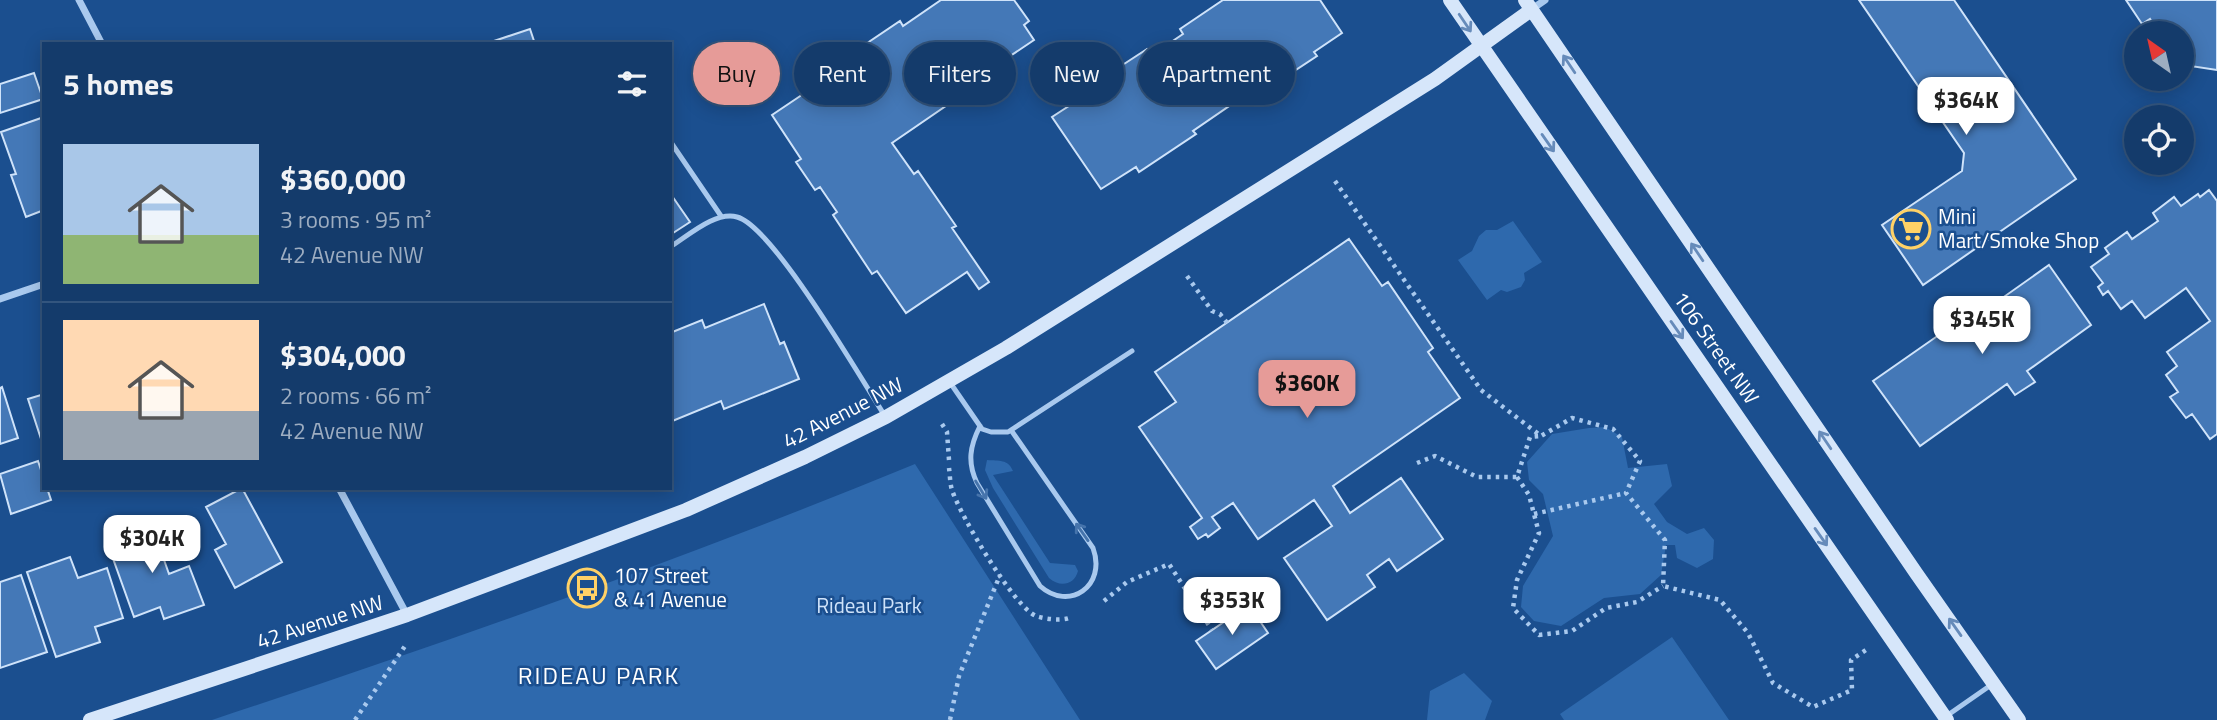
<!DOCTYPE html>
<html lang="en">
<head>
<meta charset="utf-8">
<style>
  body { margin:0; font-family:"Titillium Web",sans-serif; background:#214673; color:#f1f3f6; height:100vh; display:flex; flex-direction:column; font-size:26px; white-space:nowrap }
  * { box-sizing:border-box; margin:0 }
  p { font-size:23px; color:#9dadc1 }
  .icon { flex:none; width:38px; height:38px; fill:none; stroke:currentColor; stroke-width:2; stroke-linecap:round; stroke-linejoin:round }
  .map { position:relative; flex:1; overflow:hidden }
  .drawer { position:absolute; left:42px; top:42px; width:630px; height:448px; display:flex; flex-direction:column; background:#143b6b; border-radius:0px; box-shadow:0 4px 18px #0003,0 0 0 2px #33557e }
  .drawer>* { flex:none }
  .hud { position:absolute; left:693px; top:42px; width:665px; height:63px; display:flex; gap:14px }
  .needle { width:46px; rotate:326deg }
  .buttons { position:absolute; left:2124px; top:21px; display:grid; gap:14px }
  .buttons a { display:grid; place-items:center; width:70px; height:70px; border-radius:50%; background:#143b6b; box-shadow:0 4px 18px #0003,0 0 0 2px #33557e; font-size:35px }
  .price { position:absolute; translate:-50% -60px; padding:0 16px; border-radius:14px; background:#fff; color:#222; font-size:23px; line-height:46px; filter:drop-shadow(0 2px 4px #0008) }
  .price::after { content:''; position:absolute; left:50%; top:42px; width:21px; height:16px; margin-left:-10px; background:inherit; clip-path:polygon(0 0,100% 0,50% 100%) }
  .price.on { background:#e69b98; color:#111 }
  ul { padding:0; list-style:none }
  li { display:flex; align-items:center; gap:21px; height:175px; padding:0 21px }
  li+li { border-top:2px solid #33557e }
  li span { display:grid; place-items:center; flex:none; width:196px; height:140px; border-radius:0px; color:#555 }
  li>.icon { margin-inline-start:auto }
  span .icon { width:84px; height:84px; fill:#fffc; stroke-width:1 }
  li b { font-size:30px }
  h2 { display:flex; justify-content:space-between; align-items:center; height:84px; padding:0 21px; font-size:30px }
  .pill { padding:0 24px; border-radius:32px; background:#143b6b; box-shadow:0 4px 18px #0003,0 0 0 2px #33557e; font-size:24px; line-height:63px }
  .pill.on { background:#e69b98; color:#111 }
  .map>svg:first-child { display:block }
  .green { fill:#2e69ad }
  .building { fill:#4478b7; stroke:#cfe3fa; stroke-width:2 }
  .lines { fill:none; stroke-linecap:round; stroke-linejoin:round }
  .path { stroke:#a9c9ee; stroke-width:4.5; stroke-dasharray:3.5 5; stroke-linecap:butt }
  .lane { stroke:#a9c9ee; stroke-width:5 }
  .street { stroke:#a9c9ee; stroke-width:7 }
  .secondary { stroke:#d6e6fa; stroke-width:14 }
  .oneway { stroke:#668bba }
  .oneway2 { stroke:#4674ac }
  .labels { text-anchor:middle; stroke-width:5; stroke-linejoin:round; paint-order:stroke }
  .poi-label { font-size:21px; fill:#fff; stroke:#1b4f8f; text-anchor:start }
  .street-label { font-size:21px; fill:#fff; stroke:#1b4f8f }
  .park-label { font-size:21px; fill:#cfe3fa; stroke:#1b4f8f }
  .quarter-label { font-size:24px; letter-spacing:2px; fill:#fff; stroke:#1b4f8f }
</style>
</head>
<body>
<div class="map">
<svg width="2217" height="720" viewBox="0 0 2217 720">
  <rect width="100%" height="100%" fill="#1b4f8f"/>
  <path class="green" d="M1513,221L1542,262L1524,273L1525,280L1521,287L1507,292L1501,290L1487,300L1458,260L1472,251L1479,236L1486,230H1497Z
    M1605,427L1622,437L1628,468L1667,464L1672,486L1654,504L1667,522L1687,534L1704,528L1714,540L1713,559L1697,568L1677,558L1675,545H1666L1661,575L1640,594L1604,598L1561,626L1534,621L1521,607L1523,586L1553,536L1543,494L1529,480L1527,462L1552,434L1589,428Z
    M987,460C999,461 1008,459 1013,471L993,475L1050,563L1075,565L1078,571C1074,586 1059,587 1049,578L993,488L985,470Z
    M915,464L1080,720H212C449,641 684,559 915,464Z
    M1672,637L1729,720H1564L1560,714Z
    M1464,673L1492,701L1485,720H1427L1430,691Z"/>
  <path class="building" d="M941,0H1014L1029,21L1024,25L1034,40L988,71L991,75L892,143L914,174L918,171L956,226L952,228L989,282L979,289L967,272L906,313L877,271L872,274L833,215L837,212L820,187L815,190L796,162L801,159L772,115L845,66L842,60L900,21L903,26Z
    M1223,0H1320L1342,33L1314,52L1317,56L1264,91L1260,85L1193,131L1196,134L1139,172L1136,167L1101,189L1052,117L1095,89L1092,85L1147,49L1152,55L1183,34L1180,29Z
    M1859,0H1954L2076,179L1923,285L1882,225L1962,171L1964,153Z
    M2126,0H2217V70L2184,65L2186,56L2182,55V33H2154L2151,30L2155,27L2150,19L2142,24Z
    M530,29L535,44H485Z
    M34,73L43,99L0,113V84Z
    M44,117V210L26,217L11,175L16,174L1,132Z
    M2209,190L2217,201V434L2210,439L2192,414L2186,418L2170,397L2178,392L2166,375L2177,366L2167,352L2210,321L2186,288L2145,318L2132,301L2121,309L2108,291L2103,295L2098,287L2103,283L2091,267L2109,254L2105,248L2127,232L2132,239L2158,221L2153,213L2174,197L2181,206L2198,194L2200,197Z
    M670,193L690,222L670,235Z
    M1349,239L1382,286L1388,282L1433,348L1428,352L1460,398L1333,486L1350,513L1401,478L1443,539L1397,571L1389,559L1367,575L1375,587L1327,620L1284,558L1332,526L1314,500L1258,539L1233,503L1212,517L1220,528L1208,537L1206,534L1198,539L1190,527L1202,518L1139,427L1176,402L1155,372Z
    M2049,265L2091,325L2027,371L2035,382L2015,395L2007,384L1920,446L1873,381L1946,330L1950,335Z
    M764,304L780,344L784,342L799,379L724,409L721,401L670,422V333L702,320L705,328Z
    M2,387L18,438L0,444V388Z
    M44,394V445H43L28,399Z
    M38,461L44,479V488H47L51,500L11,514L0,474Z
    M242,488L282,562L235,588L215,550L226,544L206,507Z
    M151,523L169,574L189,566L204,605L164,619L160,607L134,617L106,539Z
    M70,557L78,578L107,568L123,618L95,627L100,642L56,657L27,572Z
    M21,575L47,652L0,668V582Z
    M1249,605L1268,633L1216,669L1196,641Z"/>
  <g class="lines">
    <path class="path" d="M1335,181L1481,390L1541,436L1572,418L1613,429L1640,461L1626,493L1665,540L1663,586L1720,600L1748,633L1773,683L1813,707L1852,690L1851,660L1869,648
      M1187,276L1212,311L1220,314L1228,324
      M942,424L947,432L949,460
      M1417,463L1435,456L1477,477H1517L1530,437L1541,436
      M949,468C950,475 950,484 952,490C960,515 1014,607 1036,616C1045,619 1060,621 1069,618
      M1517,477L1529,495L1539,533L1517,580L1513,608L1539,635L1572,631L1606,608L1637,602L1663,586
      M1534,514L1626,493
      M1104,601L1127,582L1169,564L1212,630
      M355,720L405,646
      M950,720L959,676L1000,575"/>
    <path class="lane" d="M670,141L721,216
      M670,247C688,236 715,211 737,217C773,226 861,379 885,416
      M949,381L982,429L991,432H1008L1132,351
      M980,426C970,446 967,462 977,483L1040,586C1069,612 1107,586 1093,548L1011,430
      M1945,717L1991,685"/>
    <path class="street" d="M79,0L102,44
      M1532,9L1545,0
      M0,299L44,284
      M339,488L407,615"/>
    <path class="secondary" d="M1450,0L1947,720
      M1525,0L1916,573L2019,720
      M90,720L407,615L686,510L805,457L886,417L1006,348L1435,79L1531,10"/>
  </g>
  <defs><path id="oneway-shaft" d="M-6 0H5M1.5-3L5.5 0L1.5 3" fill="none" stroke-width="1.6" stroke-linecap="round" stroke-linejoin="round" transform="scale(1.75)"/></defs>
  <g class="oneway">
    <use href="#oneway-shaft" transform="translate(1465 23) rotate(56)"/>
    <use href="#oneway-shaft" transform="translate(1569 64) rotate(-124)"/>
    <use href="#oneway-shaft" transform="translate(1548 143) rotate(55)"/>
    <use href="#oneway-shaft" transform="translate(1697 252) rotate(-124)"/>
    <use href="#oneway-shaft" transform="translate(1677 330) rotate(55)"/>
    <use href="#oneway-shaft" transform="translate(1825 440) rotate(-124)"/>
    <use href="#oneway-shaft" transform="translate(1821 537) rotate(55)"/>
    <use href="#oneway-shaft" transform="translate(1955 627) rotate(-125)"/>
  </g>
  <g class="oneway2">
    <use href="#oneway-shaft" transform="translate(981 490) rotate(59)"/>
    <use href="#oneway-shaft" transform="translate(1082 532) rotate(-125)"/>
  </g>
  <defs>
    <symbol id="supermarket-ring" viewBox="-11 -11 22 22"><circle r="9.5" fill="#1b4f8f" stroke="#ffd166" stroke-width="1.5"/><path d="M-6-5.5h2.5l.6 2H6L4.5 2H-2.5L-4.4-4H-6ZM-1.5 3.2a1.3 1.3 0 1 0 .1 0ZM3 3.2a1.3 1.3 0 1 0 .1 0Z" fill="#ffd166"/></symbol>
    <symbol id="bus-ring" viewBox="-11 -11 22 22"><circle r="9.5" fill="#1b4f8f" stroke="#ffd166" stroke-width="1.5"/><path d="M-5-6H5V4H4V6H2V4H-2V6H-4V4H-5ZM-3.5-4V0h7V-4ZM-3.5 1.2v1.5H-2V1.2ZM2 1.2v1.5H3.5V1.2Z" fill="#ffd166"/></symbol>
  </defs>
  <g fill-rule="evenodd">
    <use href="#supermarket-ring" x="1889" y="207" width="44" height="44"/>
    <use href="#bus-ring" x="565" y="566" width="44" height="44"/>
  </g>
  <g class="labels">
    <g class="poi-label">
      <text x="1938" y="224">Mini<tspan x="1938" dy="24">Mart/Smoke Shop</tspan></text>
      <text x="614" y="583">107 Street<tspan x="614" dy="24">&amp; 41 Avenue</tspan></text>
    </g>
    <g class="street-label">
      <text transform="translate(1716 348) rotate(55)" y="7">106 Street NW</text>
      <text transform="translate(843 413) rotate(-27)" y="7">42 Avenue NW</text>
      <text transform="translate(320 622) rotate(-18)" y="7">42 Avenue NW</text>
    </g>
    <g class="park-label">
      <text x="869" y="613">Rideau Park</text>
    </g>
    <g class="quarter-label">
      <text x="599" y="684">RIDEAU PARK</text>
    </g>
  </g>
</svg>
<div class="buttons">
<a><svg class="needle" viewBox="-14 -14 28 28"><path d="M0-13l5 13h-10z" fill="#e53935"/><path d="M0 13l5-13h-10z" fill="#9dadc1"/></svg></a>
<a><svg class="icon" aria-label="locate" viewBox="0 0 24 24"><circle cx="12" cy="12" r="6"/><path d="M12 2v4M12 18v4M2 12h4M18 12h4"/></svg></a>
</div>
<b class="price" style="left:1966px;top:137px">$364K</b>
<b class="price" style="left:1982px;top:356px">$345K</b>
<b class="price on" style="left:1307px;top:420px">$360K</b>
<b class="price" style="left:152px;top:575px">$304K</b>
<b class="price" style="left:1232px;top:637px">$353K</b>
<div class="hud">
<a class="pill on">Buy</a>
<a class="pill">Rent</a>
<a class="pill">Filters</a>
<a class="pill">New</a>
<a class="pill">Apartment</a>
</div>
<section class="drawer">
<h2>5 homes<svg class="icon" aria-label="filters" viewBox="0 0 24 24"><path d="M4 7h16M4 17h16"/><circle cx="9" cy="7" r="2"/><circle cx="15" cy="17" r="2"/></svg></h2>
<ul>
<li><span style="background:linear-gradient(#a9c7e8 65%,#8fb573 0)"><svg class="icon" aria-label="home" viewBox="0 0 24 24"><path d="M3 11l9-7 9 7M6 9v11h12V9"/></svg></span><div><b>$360,000</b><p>3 rooms · 95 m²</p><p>42 Avenue NW</p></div></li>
<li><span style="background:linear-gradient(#ffd9b3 65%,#9aa5b1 0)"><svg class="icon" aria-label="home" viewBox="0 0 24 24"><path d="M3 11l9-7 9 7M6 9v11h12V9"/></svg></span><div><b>$304,000</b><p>2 rooms · 66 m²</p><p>42 Avenue NW</p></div></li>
</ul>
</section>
</div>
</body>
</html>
